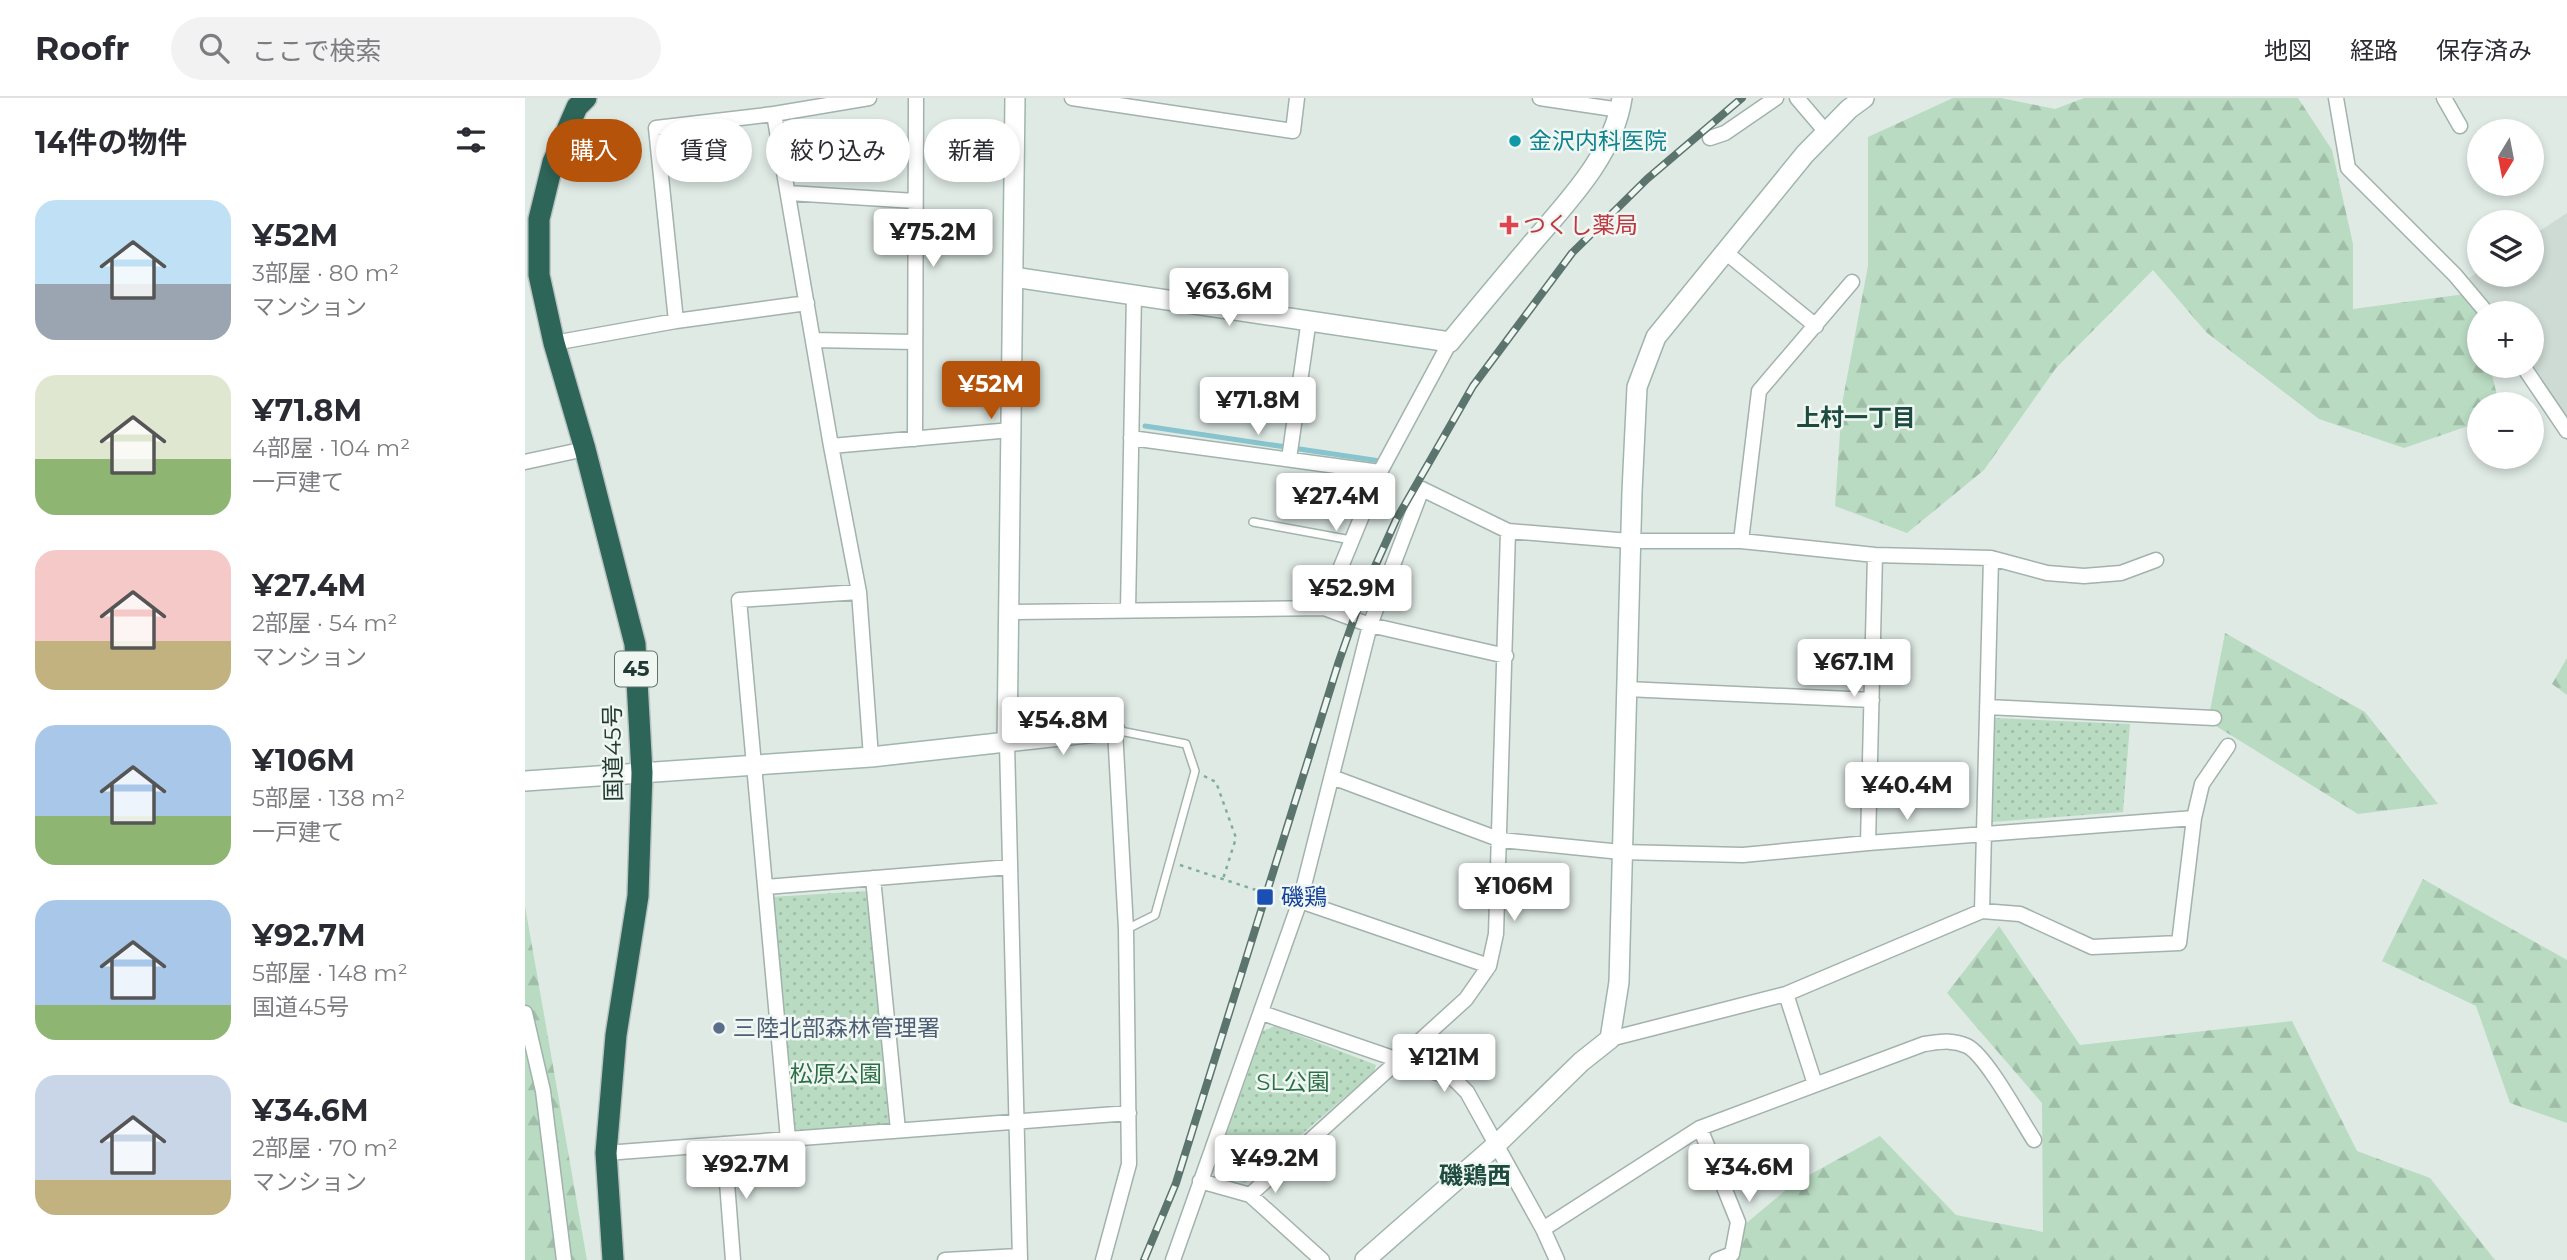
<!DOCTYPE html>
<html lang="ja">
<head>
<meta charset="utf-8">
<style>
  body { margin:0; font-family:Montserrat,"Noto Sans JP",sans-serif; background:#f2f2f3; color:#2b2b33; height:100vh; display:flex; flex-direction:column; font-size:26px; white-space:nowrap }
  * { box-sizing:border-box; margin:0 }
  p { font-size:23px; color:#7c7c81 }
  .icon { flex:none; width:38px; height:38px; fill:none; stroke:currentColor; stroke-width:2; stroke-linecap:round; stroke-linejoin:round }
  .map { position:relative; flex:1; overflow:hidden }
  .side { display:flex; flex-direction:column; background:#fff; width:525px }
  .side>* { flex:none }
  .guide { position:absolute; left:21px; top:21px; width:665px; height:63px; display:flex; gap:14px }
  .needle { width:46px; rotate:190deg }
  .fabs { position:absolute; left:1942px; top:21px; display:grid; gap:14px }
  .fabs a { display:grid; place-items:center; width:77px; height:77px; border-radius:50%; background:#fff; box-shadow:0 4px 10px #0003; font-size:35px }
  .price { position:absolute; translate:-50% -60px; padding:0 16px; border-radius:7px; background:#fff; color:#222; font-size:23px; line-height:46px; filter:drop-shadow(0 2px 4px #0008) }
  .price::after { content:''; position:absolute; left:50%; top:42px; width:21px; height:16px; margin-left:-10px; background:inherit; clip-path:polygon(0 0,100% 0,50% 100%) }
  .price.current { background:#b45309; color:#fff }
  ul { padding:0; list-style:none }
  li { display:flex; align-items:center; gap:21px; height:175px; padding:0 35px }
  li span { display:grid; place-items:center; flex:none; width:196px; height:140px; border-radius:21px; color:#555 }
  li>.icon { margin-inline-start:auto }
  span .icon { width:84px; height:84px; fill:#fffc; stroke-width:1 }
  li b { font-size:30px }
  h2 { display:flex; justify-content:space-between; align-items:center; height:84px; padding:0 35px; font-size:30px }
  .pill { padding:0 24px; border-radius:32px; background:#fff; box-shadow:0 4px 10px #0003; font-size:24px; line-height:63px }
  .pill.current { background:#b45309; color:#fff }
  header { display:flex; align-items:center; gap:42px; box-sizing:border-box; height:98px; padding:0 35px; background:#fff; border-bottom:2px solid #e1e1e2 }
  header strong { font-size:33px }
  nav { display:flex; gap:38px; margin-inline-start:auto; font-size:24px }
  .search { width:490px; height:63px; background:#f2f2f3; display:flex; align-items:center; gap:18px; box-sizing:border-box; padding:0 24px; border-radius:38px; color:#7c7c81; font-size:26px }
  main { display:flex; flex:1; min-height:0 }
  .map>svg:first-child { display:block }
  .built { fill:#cedad4 }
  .grass { fill:url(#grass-dots) }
  .forest { fill:url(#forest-firs) }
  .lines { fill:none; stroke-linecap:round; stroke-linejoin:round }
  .stream { stroke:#88c4ce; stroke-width:5 }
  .lane-casing { stroke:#a2b2ac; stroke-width:10 }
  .street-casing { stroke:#a2b2ac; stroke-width:17 }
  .secondary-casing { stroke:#9fb5ad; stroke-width:22 }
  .highway-casing { stroke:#bcc4c2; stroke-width:24 }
  .path { stroke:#81ad9f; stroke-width:2.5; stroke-dasharray:3.5 5; stroke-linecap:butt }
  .lane { stroke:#fff; stroke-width:7 }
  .street { stroke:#fff; stroke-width:14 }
  .secondary { stroke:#fff; stroke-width:19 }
  .highway { stroke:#2e6559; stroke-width:21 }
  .rail-casing { stroke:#5b756e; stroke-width:8 }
  .rail { stroke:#f0f7f3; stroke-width:5; stroke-dasharray:16; stroke-linecap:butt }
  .culture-dot { fill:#0f9aa8; stroke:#f0f7f3; stroke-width:2.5 }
  .health-dot { fill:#e0444e; stroke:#f0f7f3; stroke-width:2.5 }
  .transit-dot { fill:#1a4fb4; stroke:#f0f7f3; stroke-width:2.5 }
  .service-dot { fill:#5c6f8a; stroke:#f0f7f3; stroke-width:2.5 }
  .labels { text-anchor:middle; stroke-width:5; stroke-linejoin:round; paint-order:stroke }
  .shield { fill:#f0f7f3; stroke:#5f736d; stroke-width:2 }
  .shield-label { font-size:21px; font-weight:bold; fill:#213a33 }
  .culture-label { font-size:23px; fill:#0d838f; stroke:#f0f7f3; text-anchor:start }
  .health-label { font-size:23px; fill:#be3a42; stroke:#f0f7f3; text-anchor:start }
  .street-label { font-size:23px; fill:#213a33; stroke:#f0f7f3 }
  .transit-label { font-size:23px; fill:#164399; stroke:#f0f7f3; text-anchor:start }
  .service-label { font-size:23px; fill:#4e5e75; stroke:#f0f7f3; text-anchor:start }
  .park-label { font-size:23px; fill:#2c6f46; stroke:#f0f7f3 }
  .neighbourhood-label { font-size:24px; font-weight:bold; fill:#1e4b40; stroke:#f0f7f3 }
</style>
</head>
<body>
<header>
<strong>Roofr</strong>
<div class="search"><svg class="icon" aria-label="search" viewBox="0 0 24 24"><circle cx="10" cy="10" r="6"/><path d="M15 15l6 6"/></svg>ここで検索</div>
<nav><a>地図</a><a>経路</a><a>保存済み</a></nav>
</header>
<main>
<section class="side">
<h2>14件の物件<svg class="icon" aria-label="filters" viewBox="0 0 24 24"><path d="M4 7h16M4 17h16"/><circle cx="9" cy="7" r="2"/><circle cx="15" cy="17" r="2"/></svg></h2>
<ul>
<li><span style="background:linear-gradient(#bfe0f5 60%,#9aa5b1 0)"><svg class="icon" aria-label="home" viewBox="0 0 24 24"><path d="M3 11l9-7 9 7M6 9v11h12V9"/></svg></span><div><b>¥52M</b><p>3部屋 · 80 m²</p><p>マンション</p></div></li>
<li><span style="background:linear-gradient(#dfe7d0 60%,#8fb573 0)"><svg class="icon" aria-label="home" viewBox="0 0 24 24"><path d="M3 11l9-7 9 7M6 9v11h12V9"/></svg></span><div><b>¥71.8M</b><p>4部屋 · 104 m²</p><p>一戸建て</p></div></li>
<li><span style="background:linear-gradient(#f6c9c9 65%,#c2b280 0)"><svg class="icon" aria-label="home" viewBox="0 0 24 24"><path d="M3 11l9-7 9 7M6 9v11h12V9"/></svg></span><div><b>¥27.4M</b><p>2部屋 · 54 m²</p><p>マンション</p></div></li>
<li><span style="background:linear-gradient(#a9c7e8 65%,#8fb573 0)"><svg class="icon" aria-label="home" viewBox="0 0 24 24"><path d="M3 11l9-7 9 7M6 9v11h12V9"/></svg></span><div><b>¥106M</b><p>5部屋 · 138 m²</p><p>一戸建て</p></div></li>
<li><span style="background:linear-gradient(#a9c7e8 75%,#8fb573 0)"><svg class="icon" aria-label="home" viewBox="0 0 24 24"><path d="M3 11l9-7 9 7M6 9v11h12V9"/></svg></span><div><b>¥92.7M</b><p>5部屋 · 148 m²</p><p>国道45号</p></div></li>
<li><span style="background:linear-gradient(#c9d6e8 75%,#c2b280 0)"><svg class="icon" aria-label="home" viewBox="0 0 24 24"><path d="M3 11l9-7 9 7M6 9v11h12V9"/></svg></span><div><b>¥34.6M</b><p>2部屋 · 70 m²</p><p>マンション</p></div></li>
</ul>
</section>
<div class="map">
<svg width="2042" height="1162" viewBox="0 0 2042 1162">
  <defs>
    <pattern id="grass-dots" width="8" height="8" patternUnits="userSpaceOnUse" patternTransform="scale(1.75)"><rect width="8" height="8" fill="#b9dbc2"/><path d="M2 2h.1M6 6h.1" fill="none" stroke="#9fbda7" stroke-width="1.8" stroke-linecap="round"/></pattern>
    <pattern id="forest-firs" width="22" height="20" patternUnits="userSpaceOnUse" patternTransform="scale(1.75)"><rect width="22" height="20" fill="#b9dbc2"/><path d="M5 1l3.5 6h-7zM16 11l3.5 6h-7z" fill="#9fbda7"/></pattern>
  </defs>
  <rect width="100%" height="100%" fill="#dfeae5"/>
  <path class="built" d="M2042,115V320L2005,268H2007V215H1969L1944,180L1955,173V177H2007V138Z"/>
  <path class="grass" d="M1469,620L1605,626L1598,714L1466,724Z
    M342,793L364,1027L267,1034L246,799Z
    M750,928L851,967L849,974L720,1085L695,1078L690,1069L738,933Z"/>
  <path class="forest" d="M1428,0H1476L1530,11L1559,0H1773L1807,52L1828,146V211L1948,195L1955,224V268H1965L1974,306H1955V324L1879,350L1794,321L1681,234L1628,172L1531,270L1459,372L1382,435L1310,408L1317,306L1343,168V39Z
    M1700,535L1840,614L1913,706L1833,716L1683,623Z
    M2042,560V597L2027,586Z
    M1898,781L2042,862V1025L1985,1005L1951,908L1857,863Z
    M0,808L62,1162H0Z
    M1474,828L1555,947L1767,923L1832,1053L1905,1080L1970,1162H1195L1206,1138L1268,1086L1355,1038L1431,1117L1518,1134L1517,1005L1422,895Z"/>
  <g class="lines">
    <path class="stream" d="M620,328L855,363"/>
    <defs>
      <path id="lane" d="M728,424L826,442
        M590,632L661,646L670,673L630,817L602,831"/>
      <path id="street" d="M547,0L768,33L772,0
        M1015,0L1095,12
        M1272,0L1301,34
        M1811,0L1823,70L1930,177L1962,215
        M1919,0L1935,28
        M249,16L306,348L334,494L346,659
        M1185,40L1200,35L1251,0
        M264,95L390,103
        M1199,153L1291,228
        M151,223L131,30L249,16L344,0
        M289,242L390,244
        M29,245L151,223L282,205
        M1998,268L2042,333
        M606,340L855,374
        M390,341L391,0
        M306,348L486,332
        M764,361L784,221
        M0,364L60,351
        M1216,443L1234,293L1327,184
        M799,510L855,374L925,244
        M603,512L609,196
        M483,514L799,510L845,527L981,558
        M1101,591L1347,602
        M1462,609L1689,620
        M482,646L495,1162
        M807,679L976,742L1096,754L1218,757L1343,745L1669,720
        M1343,745L1350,457
        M348,780L373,1032
        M241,789L485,769
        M775,803L964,868
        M1457,813L1466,460
        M1261,896L1290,986
        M0,915L18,993L39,1162
        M737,915L929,981L942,994L1018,1131L1032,1162
        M1085,941L1261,896L1457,813L1495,816L1567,849L1654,845L1669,720L1677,686L1703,648
        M1175,1030L1213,1124L1207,1156L1192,1162
        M263,1041L214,502L334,494
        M199,1046L208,1162
        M81,1055L604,1015
        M675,1083L725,1097L797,1162
        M725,1097L941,901L964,868L971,836L983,433
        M1018,1131L1175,1030L1399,946C1415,944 1427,941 1442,948C1461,957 1496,1022 1509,1042
        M420,1162L495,1158
        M578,1162L604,1066L601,831L590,632
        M648,1162L775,803L845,527L897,391L983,433L1105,443H1216L1350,457L1466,460L1522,475L1559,478L1596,475L1631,462"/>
      <path id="secondary" d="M488,179L925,244C951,212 978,180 1004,149C1041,105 1088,59 1097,0
        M482,646L490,0
        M0,683L346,659L590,632
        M840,1162L971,1047L1056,964L1085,941L1094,884L1107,394L1112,289L1131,239L1280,56L1324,11L1339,0"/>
      <path id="highway" d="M61,0L52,9L28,64L14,121V177L29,245L60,351L110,546L117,675L113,798L91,937L81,1055L88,1162"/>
    </defs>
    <use href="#lane" class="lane-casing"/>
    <use href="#street" class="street-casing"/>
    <use href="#secondary" class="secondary-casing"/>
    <use href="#highway" class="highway-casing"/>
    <path class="path" d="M679,678L691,684L711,740L698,781
      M655,767L734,793"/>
    <use href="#lane" class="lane"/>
    <use href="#street" class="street"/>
    <use href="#secondary" class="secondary"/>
    <use href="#highway" class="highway"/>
    <defs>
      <path id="rail" d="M619,1162L651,1085L814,563L838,495L871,422L948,288L1047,155L1122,81L1217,0"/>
    </defs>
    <use href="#rail" class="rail-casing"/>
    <use href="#rail" class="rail"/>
  </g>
  <circle class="culture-dot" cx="990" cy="43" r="7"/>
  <path class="health-dot" d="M980.5 116.5h7v7h7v7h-7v7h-7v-7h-7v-7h7z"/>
  <rect class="transit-dot" x="731" y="790" width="18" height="18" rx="3.5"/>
  <circle class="service-dot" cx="194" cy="930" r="7"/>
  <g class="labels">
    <rect class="shield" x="90" y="553.5" width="42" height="35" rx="5"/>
    <g class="shield-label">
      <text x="111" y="578">45</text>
    </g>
    <g class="culture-label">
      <text x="1004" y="51">金沢内科医院</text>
    </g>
    <g class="health-label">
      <text x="998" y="135">つくし薬局</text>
    </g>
    <g class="street-label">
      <text transform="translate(88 655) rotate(-91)" y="8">国道45号</text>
    </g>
    <g class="transit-label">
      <text x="756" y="807">磯鶏</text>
    </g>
    <g class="service-label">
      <text x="208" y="938">三陸北部森林管理署</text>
    </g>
    <g class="park-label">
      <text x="311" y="984">松原公園</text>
      <text x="768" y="992">SL公園</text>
    </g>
    <g class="neighbourhood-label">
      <text x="1331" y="328">上村一丁目</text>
      <text x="950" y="1086">磯鶏西</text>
    </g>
  </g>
</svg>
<div class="fabs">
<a><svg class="needle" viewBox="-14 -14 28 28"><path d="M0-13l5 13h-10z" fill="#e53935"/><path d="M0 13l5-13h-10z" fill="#7c7c81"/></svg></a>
<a><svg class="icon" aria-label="layers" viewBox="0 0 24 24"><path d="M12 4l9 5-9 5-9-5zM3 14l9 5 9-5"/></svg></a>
<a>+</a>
<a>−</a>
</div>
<b class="price" style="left:408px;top:171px">¥75.2M</b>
<b class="price" style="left:704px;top:230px">¥63.6M</b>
<b class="price current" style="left:466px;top:323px">¥52M</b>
<b class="price" style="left:733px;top:339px">¥71.8M</b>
<b class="price" style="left:811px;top:435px">¥27.4M</b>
<b class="price" style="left:827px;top:527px">¥52.9M</b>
<b class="price" style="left:1329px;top:601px">¥67.1M</b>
<b class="price" style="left:538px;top:659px">¥54.8M</b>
<b class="price" style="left:1382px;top:724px">¥40.4M</b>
<b class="price" style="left:989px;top:825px">¥106M</b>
<b class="price" style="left:919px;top:996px">¥121M</b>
<b class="price" style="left:750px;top:1097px">¥49.2M</b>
<b class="price" style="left:221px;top:1103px">¥92.7M</b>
<b class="price" style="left:1224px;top:1106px">¥34.6M</b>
<div class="guide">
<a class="pill current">購入</a>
<a class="pill">賃貸</a>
<a class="pill">絞り込み</a>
<a class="pill">新着</a>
</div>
</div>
</main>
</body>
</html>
